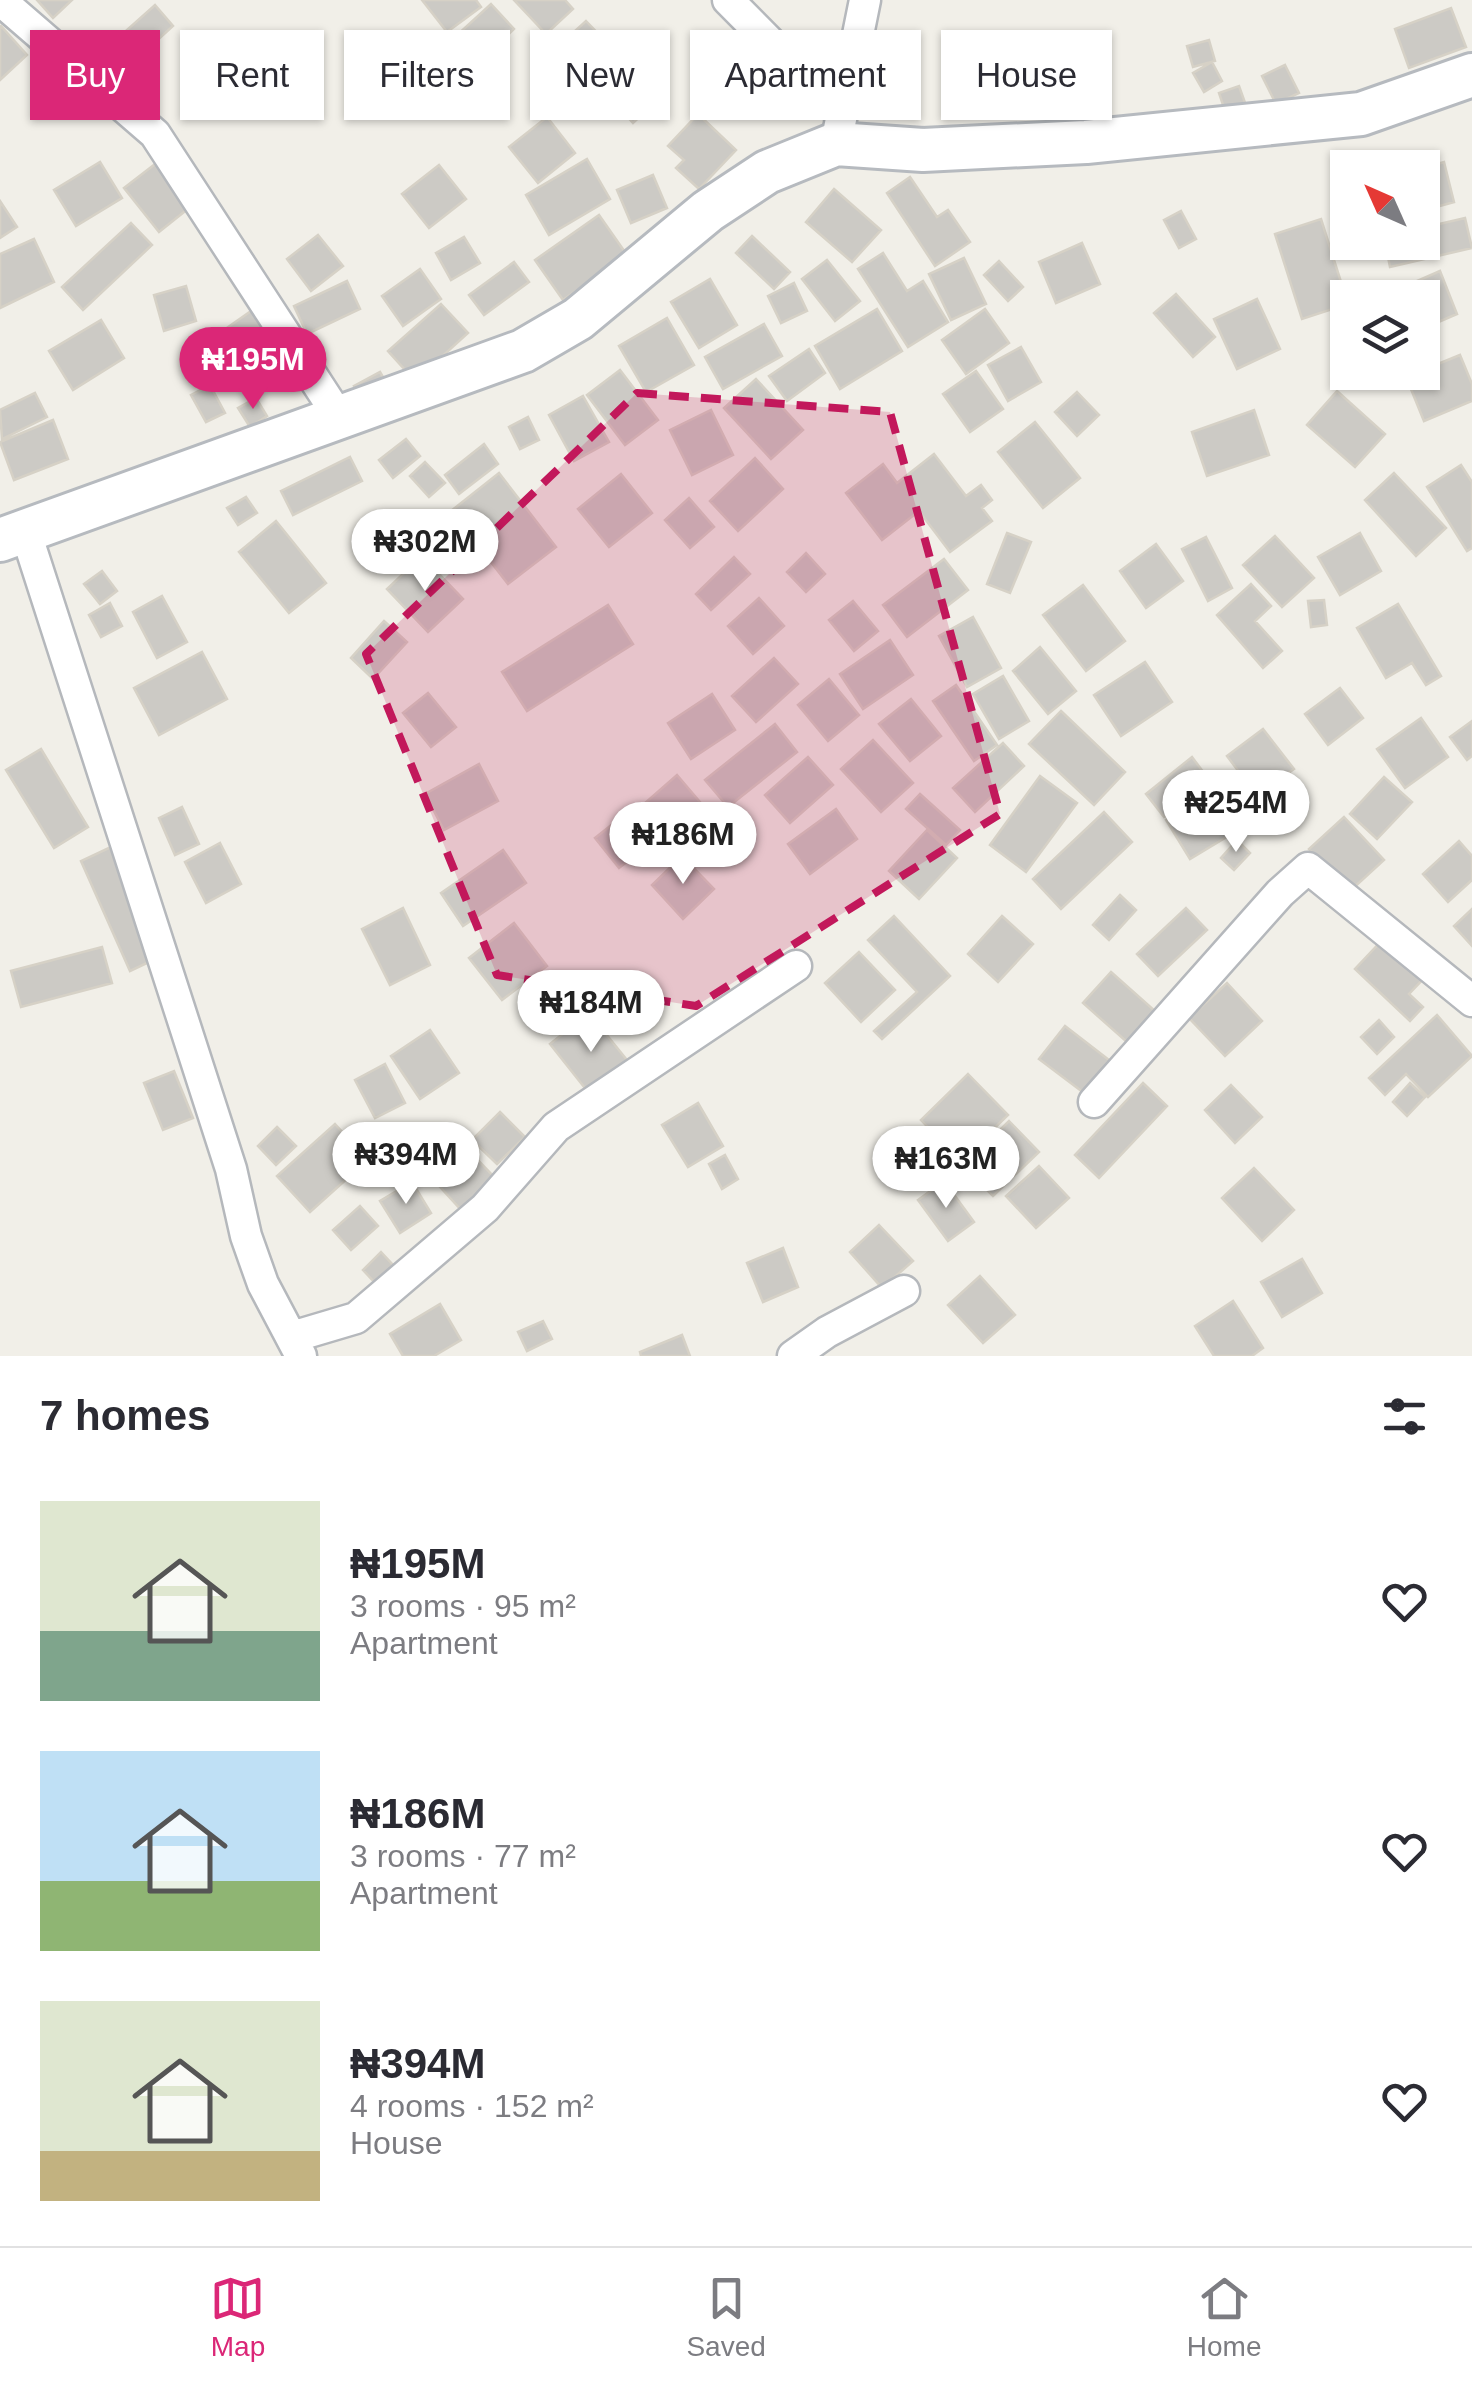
<!DOCTYPE html>
<html lang="en">
<head>
<meta charset="utf-8">
<style>
  body { margin:0; font-family:Helvetica,sans-serif; background:#f7f7f7; color:#2b2b33; height:100vh; display:flex; flex-direction:column; font-size:38px; white-space:nowrap }
  * { box-sizing:border-box; margin:0 }
  p { font-size:32px; color:#7c7c81 }
  .icon { flex:none; width:55px; height:55px; fill:none; stroke:currentColor; stroke-width:2; stroke-linecap:round; stroke-linejoin:round }
  .map { position:relative; height:1356px; overflow:hidden }
  .side { display:flex; flex-direction:column; background:#fff; flex:1 }
  .side>* { flex:none }
  .top-card { position:absolute; left:30px; top:30px; width:1412px; height:90px; display:flex; gap:20px }
  .needle { width:65px; rotate:315deg }
  .fabs { position:absolute; left:1330px; top:150px; display:grid; gap:20px }
  .fabs a { display:grid; place-items:center; width:110px; height:110px; border-radius:0px; background:#fff; box-shadow:0 2px 8px #0004; font-size:50px }
  .price { position:absolute; translate:-50% -85px; padding:0 22px; border-radius:35px; background:#fff; color:#222; font-size:32px; line-height:65px; filter:drop-shadow(0 2px 5px #0008) }
  .price::after { content:''; position:absolute; left:50%; top:60px; width:30px; height:22px; margin-left:-15px; background:inherit; clip-path:polygon(0 0,100% 0,50% 100%) }
  .price.current { background:#db2777; color:#fff }
  ul { padding:0; list-style:none }
  li { display:flex; align-items:center; gap:30px; height:250px; padding:0 40px }
  li span { display:grid; place-items:center; flex:none; width:280px; height:200px; border-radius:0px; color:#555 }
  li>.icon { margin-inline-start:auto }
  span .icon { width:120px; height:120px; fill:#fffc; stroke-width:1 }
  li b { font-size:42px }
  h2 { display:flex; justify-content:space-between; align-items:center; height:120px; padding:0 40px; font-size:42px }
  .chip { padding:0 35px; border-radius:0px; background:#fff; box-shadow:0 2px 8px #0004; font-size:35px; line-height:90px }
  .chip.current { background:#db2777; color:#fff }
  .tabs { display:flex; justify-content:space-around; align-items:center; height:140px; border-top:2px solid #e1e1e2; background:#fff; font-size:28px; color:#7c7c81 }
  .tabs a { display:grid; justify-items:center; gap:5px }
  .tabs .current { color:#db2777 }
  .map>svg:first-child { display:block }
  .building { fill:#cccac5; stroke:#d6d1c6; stroke-width:2.5 }
  .lines { fill:none; stroke-linecap:round; stroke-linejoin:round }
  .street-casing { stroke:#b5b8bc; stroke-width:35 }
  .secondary-casing { stroke:#b6babf; stroke-width:48 }
  .street { stroke:#fff; stroke-width:30 }
  .secondary { stroke:#fff; stroke-width:42 }
  .marked { fill:#c2185b; fill-opacity:0.2; stroke:#c2185b; stroke-width:8; stroke-dasharray:20 12; stroke-linejoin:round }
</style>
</head>
<body>
<div class="map">
<svg width="1472" height="1356" viewBox="0 0 1472 1356">
  <rect width="100%" height="100%" fill="#f1efe8"/>
  <path class="building" d="M37,0H72L53,18Z
    M422,0H476L481,7L447,32Z
    M514,0H565L573,9L546,34Z
    M491,4L514,29L479,62L456,36Z
    M155,5L173,26L138,58L119,37Z
    M1451,8L1466,47L1409,68L1395,29Z
    M586,21L617,53L584,86L552,52Z
    M1,26L27,55L0,80V27Z
    M409,34L423,47L405,67L391,55Z
    M733,34L789,85L760,117L704,66Z
    M1209,40L1215,61L1193,67L1187,46Z
    M456,47L478,77L438,107L416,77Z
    M995,56L1003,76L971,89L963,69Z
    M1212,62L1222,81L1204,92L1193,73Z
    M1285,65L1299,93L1276,104L1262,76Z
    M632,71L658,100L633,123L607,94Z
    M1239,86L1249,114L1228,120L1219,93Z
    M698,114L736,150L699,189L676,168L684,160L668,146Z
    M547,117L575,153L538,183L509,147Z
    M587,159L610,199L549,235L526,195Z
    M159,161L194,204L159,232L124,188Z
    M100,162L122,198L76,226L54,190Z
    M1444,162L1454,202L1429,209L1422,184V168Z
    M439,165L466,199L429,228L402,194Z
    M653,175L667,208L631,223L617,190Z
    M910,177L937,217L948,210L970,242L935,266L887,193Z
    M834,189L881,230L852,262L806,222Z
    M0,201L17,227L0,238Z
    M1181,211L1196,239L1179,248L1164,220Z
    M599,215L627,255L563,300L535,260Z
    M1465,218L1472,248L1390,267L1385,242H1422V228Z
    M1321,219L1348,304L1302,319L1275,234Z
    M131,223L152,245L83,310L62,287Z
    M318,235L343,266L311,291L287,259Z
    M752,236L790,272L774,289L736,253Z
    M464,237L480,263L451,280L436,253Z
    M34,239L54,282L0,308V254Z
    M1082,243L1100,284L1056,303L1039,262Z
    M883,253L907,291L923,281L948,322L908,347L858,269Z
    M964,258L986,304L951,320L929,274Z
    M827,260L860,301L835,321L802,279Z
    M999,261L1023,287L1008,301L984,275Z
    M514,262L529,282L484,315L469,295Z
    M420,269L441,299L403,326L382,296Z
    M1440,271L1457,314L1422,329V298H1387L1385,295Z
    M710,279L737,325L699,348L671,302Z
    M347,281L360,309L307,334L294,306Z
    M794,283L807,311L781,323L768,296Z
    M186,286L196,321L164,331L154,295Z
    M1176,294L1215,337L1193,357L1154,313Z
    M1257,299L1280,349L1237,369L1214,319Z
    M441,304L468,333L415,381L388,351Z
    M877,309L902,351L840,389L815,346Z
    M985,309L1009,343L966,374L942,340Z
    M251,311L289,368L259,389L221,332Z
    M667,318L694,365L646,392L619,346Z
    M101,320L124,358L73,390L49,351Z
    M764,324L782,356L723,389L705,357Z
    M1021,347L1041,382L1008,401L988,365Z
    M809,349L825,373L787,401L769,376Z
    M1460,355L1472,384V401L1424,421L1406,377Z
    M620,370L658,420L625,445L587,395Z
    M976,371L1003,409L970,432L943,394Z
    M380,372L391,391L365,405L354,386Z
    M756,379L803,430L771,459L724,408Z
    M210,385L225,413L206,422L191,395Z
    M1337,391L1385,434L1355,467L1307,425Z
    M1077,392L1099,415L1077,436L1055,412Z
    M35,393L47,417L2,439L0,410Z
    M583,396L609,442L574,461L549,415Z
    M256,398L267,416L250,427L238,408Z
    M711,410L733,455L692,475L670,430Z
    M1254,410L1269,455L1207,476L1192,432Z
    M528,417L539,440L520,449L509,427Z
    M53,420L68,459L14,480L0,442Z
    M1035,422L1080,478L1043,508L998,452Z
    M406,439L420,456L393,478L379,460Z
    M484,444L498,464L459,494L445,475Z
    M934,454L966,496L981,485L992,500L982,508L992,521L950,552L919,511L882,540L846,493L883,464L897,483Z
    M350,457L362,481L293,515L281,491Z
    M755,458L783,489L738,531L710,501Z
    M425,462L445,483L429,497L410,476Z
    M1461,465L1472,482V548L1467,551L1427,487Z
    M499,473L556,547L508,584L451,511Z
    M1394,473L1446,528L1416,556L1365,500Z
    M621,474L652,513L609,547L578,509Z
    M246,497L257,513L238,525L227,508Z
    M689,498L714,527L690,548L665,520Z
    M276,521L326,583L289,613L239,552Z
    M1007,533L1031,542L1010,593L987,584Z
    M1360,533L1381,571L1340,595L1318,557Z
    M1275,536L1314,578L1282,607L1243,565Z
    M1206,537L1232,588L1208,601L1182,549Z
    M1156,544L1183,581L1146,608L1120,571Z
    M806,553L825,574L806,592L787,572Z
    M422,556L463,599L428,632L387,589Z
    M734,557L750,574L711,610L696,594Z
    M944,559L968,590L907,637L883,605Z
    M102,571L117,591L100,604L84,584Z
    M1251,584L1271,606L1255,621L1282,651L1263,668L1217,615Z
    M1083,585L1125,641L1086,671L1043,615Z
    M162,596L187,642L157,658L133,612Z
    M759,598L784,626L753,654L728,626Z
    M1324,600L1327,625L1311,627L1308,601Z
    M853,601L878,631L854,651L829,620Z
    M110,603L122,626L101,637L89,615Z
    M1398,604L1441,676L1426,685L1412,663L1386,678L1357,628Z
    M608,605L633,644L527,711L502,672Z
    M973,617L1001,668L967,687L939,636Z
    M384,621L407,642L373,679L351,658Z
    M890,640L913,675L863,709L840,674Z
    M1040,647L1076,691L1048,714L1013,671Z
    M202,652L227,699L159,735L134,688Z
    M774,658L798,684L756,722L732,696Z
    M1145,662L1172,702L1121,736L1094,695Z
    M1003,676L1029,721L999,739L973,694Z
    M829,679L859,715L828,741L798,705Z
    M956,685L997,745L974,761L933,701Z
    M1340,688L1363,718L1328,745L1305,714Z
    M428,693L456,727L431,747L403,713Z
    M712,694L735,730L691,759L668,723Z
    M911,699L941,736L910,761L879,724Z
    M1061,711L1125,772L1094,805L1029,744Z
    M1421,718L1448,757L1405,788L1377,749Z
    M1472,721V756L1467,760L1450,737Z
    M775,724L797,752L728,807L705,780Z
    M1263,729L1294,769L1257,796L1227,756Z
    M873,740L913,783L881,812L841,769Z
    M1003,743L1024,766L975,812L953,788Z
    M41,749L88,827L54,848L6,770Z
    M808,757L833,785L790,823L765,795Z
    M1192,757L1210,781L1164,817L1146,794Z
    M479,764L498,801L444,830L425,794Z
    M677,775L706,809L675,836L645,803Z
    M1040,776L1077,803L1026,872L990,845Z
    M1384,777L1412,802L1377,839L1350,814Z
    M1224,785L1248,824L1190,859L1166,820Z
    M920,794L960,830L946,845L906,809Z
    M182,807L199,844L175,855L159,818Z
    M836,809L857,839L810,874L788,844Z
    M1104,812L1132,842L1061,909L1033,879Z
    M624,815L648,845L619,868L595,838Z
    M1344,817L1384,860L1349,892L1309,849Z
    M927,830L957,858L919,899L889,871Z
    M1237,840L1250,853L1234,870L1221,858Z
    M1459,841L1472,856V880L1448,902L1423,874Z
    M220,843L241,884L206,903L185,862Z
    M111,847L160,957L130,971L81,861Z
    M503,850L526,883L463,926L441,893Z
    M682,856L714,889L683,919L652,885Z
    M1120,895L1136,910L1109,940L1093,925Z
    M403,908L430,965L390,985L362,929Z
    M1186,908L1207,930L1158,976L1137,954Z
    M1472,909V946L1454,926Z
    M894,916L950,976L882,1039L874,1031L917,992L868,940Z
    M1002,916L1033,944L998,982L968,954Z
    M514,923L547,966L502,1000L469,958Z
    M1387,935L1428,974L1409,994L1423,1007L1410,1021L1355,969Z
    M102,947L112,983L21,1007L11,971Z
    M859,952L895,990L861,1022L825,983Z
    M1111,972L1155,1011L1127,1042L1083,1003Z
    M1227,983L1262,1021L1225,1056L1189,1018Z
    M589,1013L631,1065L592,1097L550,1044Z
    M1437,1015L1472,1056L1428,1097L1406,1074L1385,1095L1369,1078Z
    M1379,1020L1394,1037L1377,1054L1361,1037Z
    M1065,1026L1109,1060L1084,1093L1039,1059Z
    M430,1030L459,1073L420,1099L391,1056Z
    M385,1064L405,1103L375,1118L355,1080Z
    M174,1071L193,1118L163,1130L144,1083Z
    M968,1074L1008,1115L976,1146L960,1129L944,1144L921,1120Z
    M1143,1083L1167,1106L1099,1178L1075,1155Z
    M1410,1083L1425,1097L1407,1116L1393,1102Z
    M1231,1085L1262,1117L1235,1143L1205,1110Z
    M698,1103L723,1146L688,1167L662,1125Z
    M500,1112L525,1137L497,1164L472,1140Z
    M1009,1121L1039,1152L993,1196L963,1166Z
    M335,1124L368,1160L310,1212L277,1176Z
    M277,1127L296,1146L276,1165L258,1146Z
    M454,1135L496,1179L462,1211L421,1166Z
    M725,1155L738,1179L722,1189L709,1164Z
    M1039,1166L1069,1198L1036,1228L1006,1196Z
    M1254,1168L1294,1210L1262,1241L1222,1198Z
    M944,1181L974,1222L948,1241L918,1200Z
    M412,1182L431,1213L400,1233L380,1201Z
    M360,1206L378,1226L351,1250L333,1230Z
    M879,1225L913,1261L882,1288L850,1252Z
    M783,1248L798,1287L763,1302L747,1263Z
    M381,1252L394,1266L376,1284L363,1270Z
    M1302,1259L1322,1293L1282,1317L1261,1282Z
    M980,1276L1015,1315L983,1343L948,1305Z
    M1233,1301L1263,1348L1252,1356H1214L1195,1326Z
    M440,1304L461,1340L434,1356H403L390,1334Z
    M543,1321L552,1339L527,1351L518,1332Z
    M682,1335L690,1356H641L640,1352Z"/>
  <g class="lines">
    <defs>
      <path id="street" d="M0,0L155,134L339,417
        M728,0L842,115
        M839,129L865,0
        M25,530L231,1169L246,1236L263,1284L301,1356
        M1094,1102L1280,893L1308,868L1472,1001
        M292,1337L356,1318L485,1208L556,1127L796,966
        M793,1356L827,1332L904,1291"/>
      <path id="secondary" d="M0,540L523,351L578,319L708,211L767,172L836,144L923,150L1086,142L1361,114L1472,75"/>
    </defs>
    <use href="#street" class="street-casing"/>
    <use href="#secondary" class="secondary-casing"/>
    <use href="#street" class="street"/>
    <use href="#secondary" class="secondary"/>
  </g>
  <path class="marked" d="M637,393L890,412L1000,814L696,1006L497,975L366,654Z"/>
</svg>
<div class="fabs">
<a><svg class="needle" viewBox="-14 -14 28 28"><path d="M0-13l5 13h-10z" fill="#e53935"/><path d="M0 13l5-13h-10z" fill="#7c7c81"/></svg></a>
<a><svg class="icon" aria-label="layers" viewBox="0 0 24 24"><path d="M12 4l9 5-9 5-9-5zM3 14l9 5 9-5"/></svg></a>
</div>
<b class="price current" style="left:253px;top:412px">₦195M</b>
<b class="price" style="left:425px;top:594px">₦302M</b>
<b class="price" style="left:1236px;top:855px">₦254M</b>
<b class="price" style="left:683px;top:887px">₦186M</b>
<b class="price" style="left:591px;top:1055px">₦184M</b>
<b class="price" style="left:406px;top:1207px">₦394M</b>
<b class="price" style="left:946px;top:1211px">₦163M</b>
<div class="top-card">
<a class="chip current">Buy</a>
<a class="chip">Rent</a>
<a class="chip">Filters</a>
<a class="chip">New</a>
<a class="chip">Apartment</a>
<a class="chip">House</a>
</div>
</div>
<section class="side">
<h2>7 homes<svg class="icon" aria-label="filters" viewBox="0 0 24 24"><path d="M4 7h16M4 17h16"/><circle cx="9" cy="7" r="2"/><circle cx="15" cy="17" r="2"/></svg></h2>
<ul>
<li><span style="background:linear-gradient(#dfe7d0 65%,#7fa58c 0)"><svg class="icon" aria-label="home" viewBox="0 0 24 24"><path d="M3 11l9-7 9 7M6 9v11h12V9"/></svg></span><div><b>₦195M</b><p>3 rooms · 95 m²</p><p>Apartment</p></div><svg class="icon" aria-label="heart" viewBox="0 0 24 24"><path d="M12 20l-8-8c-3-5 5-10 8-4 3-6 11-1 8 4z"/></svg></li>
<li><span style="background:linear-gradient(#bfe0f5 65%,#8fb573 0)"><svg class="icon" aria-label="home" viewBox="0 0 24 24"><path d="M3 11l9-7 9 7M6 9v11h12V9"/></svg></span><div><b>₦186M</b><p>3 rooms · 77 m²</p><p>Apartment</p></div><svg class="icon" aria-label="heart" viewBox="0 0 24 24"><path d="M12 20l-8-8c-3-5 5-10 8-4 3-6 11-1 8 4z"/></svg></li>
<li><span style="background:linear-gradient(#dfe7d0 75%,#c2b280 0)"><svg class="icon" aria-label="home" viewBox="0 0 24 24"><path d="M3 11l9-7 9 7M6 9v11h12V9"/></svg></span><div><b>₦394M</b><p>4 rooms · 152 m²</p><p>House</p></div><svg class="icon" aria-label="heart" viewBox="0 0 24 24"><path d="M12 20l-8-8c-3-5 5-10 8-4 3-6 11-1 8 4z"/></svg></li>
</ul>
</section>
<nav class="tabs">
<a class="current"><svg class="icon" aria-label="map" viewBox="0 0 24 24"><path d="M3 6l6-2 6 2 6-2v14l-6 2-6-2-6 2zM9 4v14M15 6v14"/></svg>Map</a>
<a><svg class="icon" aria-label="saved" viewBox="0 0 24 24"><path d="M7 4h10v16l-5-4-5 4z"/></svg>Saved</a>
<a><svg class="icon" aria-label="home" viewBox="0 0 24 24"><path d="M3 11l9-7 9 7M6 9v11h12V9"/></svg>Home</a>
</nav>
</body>
</html>
